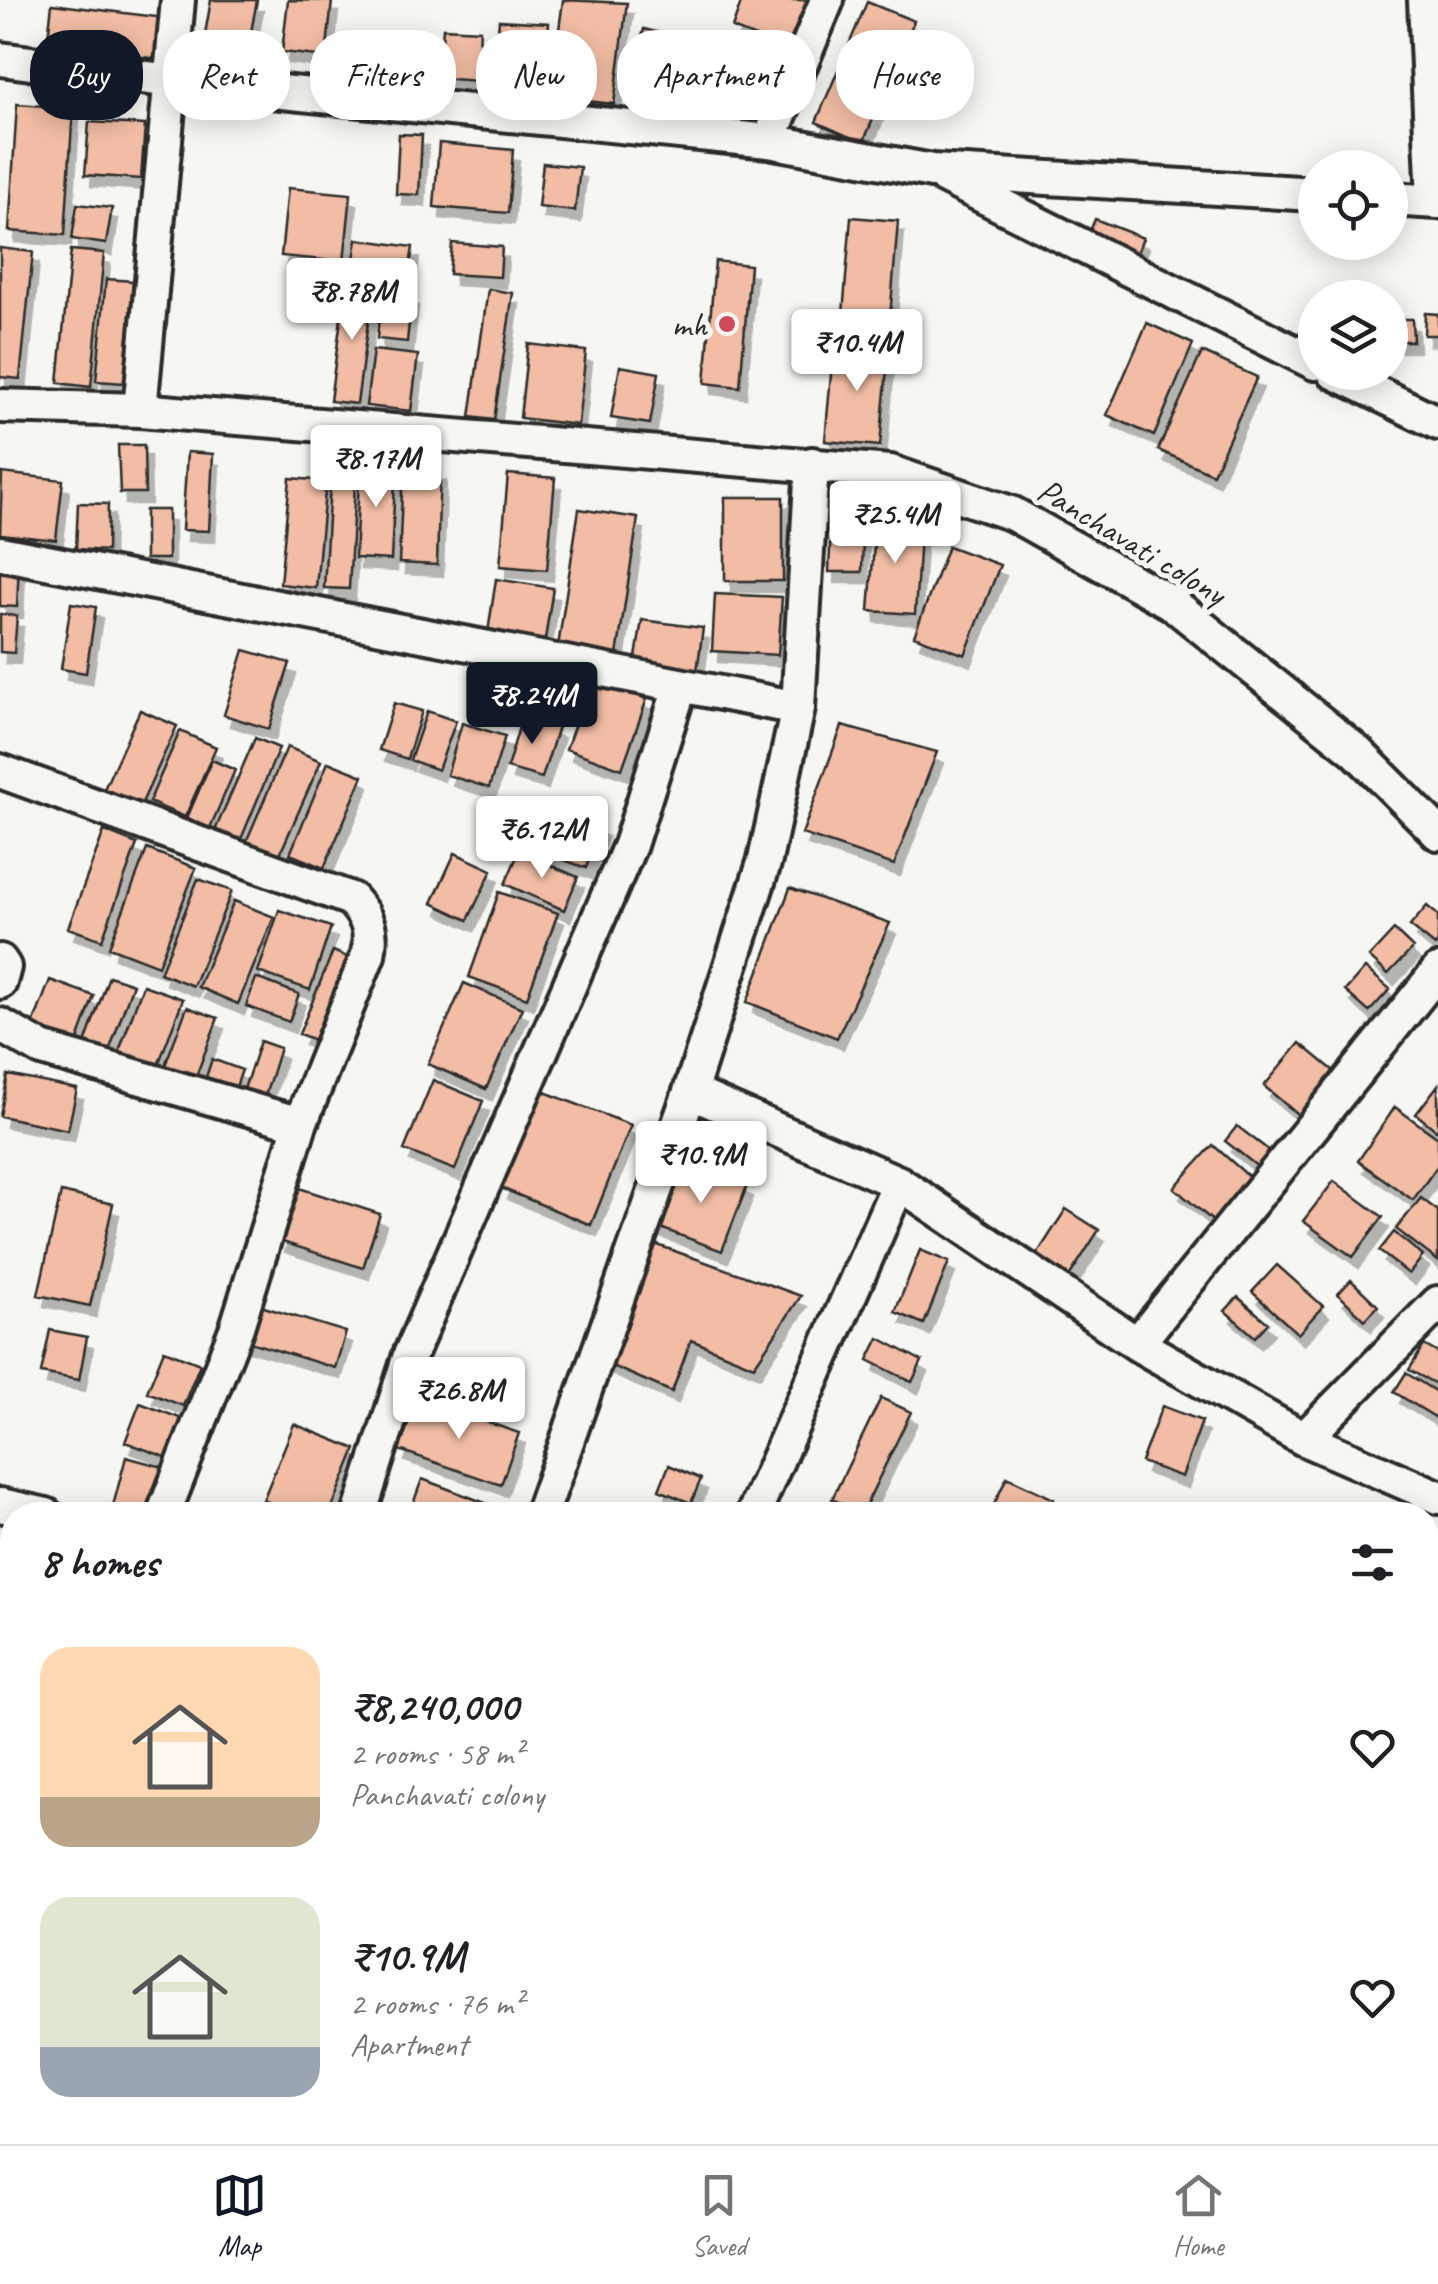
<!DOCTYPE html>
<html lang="en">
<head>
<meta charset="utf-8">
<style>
  body { margin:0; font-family:Caveat,sans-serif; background:#f2f2f2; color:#202124; height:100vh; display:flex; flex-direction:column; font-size:38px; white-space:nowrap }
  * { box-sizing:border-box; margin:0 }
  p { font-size:32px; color:#757577 }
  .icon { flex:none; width:55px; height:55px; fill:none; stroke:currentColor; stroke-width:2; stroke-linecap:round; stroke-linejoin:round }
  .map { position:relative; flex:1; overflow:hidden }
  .sheet { position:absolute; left:0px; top:1502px; width:1440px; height:642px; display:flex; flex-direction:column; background:#fff; border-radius:40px 40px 0 0; box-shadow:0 5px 25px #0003 }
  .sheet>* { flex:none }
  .hud { position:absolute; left:30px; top:30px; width:1380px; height:90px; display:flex; gap:20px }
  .controls { position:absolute; left:1298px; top:150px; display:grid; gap:20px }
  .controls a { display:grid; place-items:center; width:110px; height:110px; border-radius:50%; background:#fff; box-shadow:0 5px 25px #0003; font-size:50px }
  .price { position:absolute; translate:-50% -85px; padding:0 22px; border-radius:10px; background:#fff; color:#222; font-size:32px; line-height:65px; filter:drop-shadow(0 2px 5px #0008) }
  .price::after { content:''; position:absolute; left:50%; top:60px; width:30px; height:22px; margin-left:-15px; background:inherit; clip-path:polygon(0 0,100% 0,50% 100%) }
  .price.on { background:#111827; color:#fff }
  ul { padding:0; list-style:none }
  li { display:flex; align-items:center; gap:30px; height:250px; padding:0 40px }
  li span { display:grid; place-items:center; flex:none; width:280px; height:200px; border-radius:30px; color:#555 }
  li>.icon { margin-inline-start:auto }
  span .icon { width:120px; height:120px; fill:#fffc; stroke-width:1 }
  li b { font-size:42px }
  h2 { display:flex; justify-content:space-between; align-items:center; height:120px; padding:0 40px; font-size:42px }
  .pill { padding:0 35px; border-radius:40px; background:#fff; box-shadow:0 5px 25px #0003; font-size:35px; line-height:90px }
  .pill.on { background:#111827; color:#fff }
  .tab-bar { display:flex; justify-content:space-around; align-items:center; height:140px; border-top:2px solid #e0e0e0; background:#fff; font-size:28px; color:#757577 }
  .tab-bar a { display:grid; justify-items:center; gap:5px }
  .tab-bar .on { color:#111827 }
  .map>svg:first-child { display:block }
  .building { fill:#f2bda4; stroke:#2b2b2b; stroke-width:2.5; filter:url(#shadow) }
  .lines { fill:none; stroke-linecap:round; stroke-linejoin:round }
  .minor-casing { stroke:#2b2b2b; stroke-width:40 }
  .minor { stroke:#f6f6f2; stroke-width:32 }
  .poi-dot { fill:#d1495b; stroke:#f6f6f2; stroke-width:4 }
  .labels { text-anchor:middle; stroke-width:10; stroke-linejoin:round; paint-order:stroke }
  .poi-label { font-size:35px; fill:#2b2b2b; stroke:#f6f6f2; text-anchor:end }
  .street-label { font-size:35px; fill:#2b2b2b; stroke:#f6f6f2 }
</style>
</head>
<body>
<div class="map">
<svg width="1438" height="2144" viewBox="0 0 1438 2144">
  <defs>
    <filter id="shadow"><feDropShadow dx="6" dy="11" stdDeviation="0" flood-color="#0004"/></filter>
  </defs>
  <rect width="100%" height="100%" fill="#f6f6f2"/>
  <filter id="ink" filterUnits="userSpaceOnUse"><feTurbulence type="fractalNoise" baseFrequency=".01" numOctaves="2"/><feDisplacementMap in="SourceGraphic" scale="20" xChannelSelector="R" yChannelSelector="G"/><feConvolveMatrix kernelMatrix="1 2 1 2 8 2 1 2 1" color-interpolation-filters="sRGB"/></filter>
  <g filter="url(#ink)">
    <path class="building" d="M211,0H257L245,65L201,57Z
      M288,0L332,1L326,57L282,52Z
      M563,0L627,3L614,104L550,97Z
      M742,0H818L798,53L732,28Z
      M867,2L914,21L863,143L816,122Z
      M52,4L165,18L160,59L47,46Z
      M499,20L549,23L545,76L494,72Z
      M443,28L480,30L477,81L439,78Z
      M644,29L696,42L678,113L626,100Z
      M17,104L73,108L65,235L9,231Z
      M89,122L145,125L141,179L85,175Z
      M399,134L422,135L419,195L396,194Z
      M439,143L513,150L508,213L434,207Z
      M543,163L580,167L575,211L538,207Z
      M288,188L351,194L344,262L281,256Z
      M77,204L112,208L106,244L72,239Z
      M851,217L898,221L890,318L843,314Z
      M1095,219L1143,238L1132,265L1084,245Z
      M357,239L413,247L408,279L352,272Z
      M452,243L502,247L500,277L449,274Z
      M0,248L33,252L20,379L0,377Z
      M71,250L104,253L91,387L58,383Z
      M715,261L750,265L740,387L705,383Z
      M106,279L133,281L124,383L96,381Z
      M346,281L373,284L357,404L330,401Z
      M488,289L513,293L494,420L470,417Z
      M381,292L412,295L407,342L377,339Z
      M1425,313L1438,314V335H1424Z
      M1390,319H1412L1413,341H1390Z
      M1147,323L1193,344L1154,436L1107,415Z
      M834,341L889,346L880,446L825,441Z
      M528,344L586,351L578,425L520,418Z
      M373,350L418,355L411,411L366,406Z
      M1202,352L1257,377L1213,474L1158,450Z
      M620,366L659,373L650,424L611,418Z
      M118,445H144L145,493H120Z
      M187,452L213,454L209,531L182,530Z
      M360,461L396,463L391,560L355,558Z
      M403,469L440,470L437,565L399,563Z
      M2,473L63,480L56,540L0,534Z
      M508,474L555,478L547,570L500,566Z
      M290,478L326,481L316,588L280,584Z
      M330,483L355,484L349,589L324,588Z
      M725,497H783V581H725Z
      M832,501L864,502L862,572H829Z
      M78,503L108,504L107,551L76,549Z
      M579,509L638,518L616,662L557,653Z
      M145,510H168V559H145Z
      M876,517L921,520L915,614L869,611Z
      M948,546L1000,565L965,655L914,636Z
      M0,561H19L17,607L0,606Z
      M496,579L553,588L544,646L487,639Z
      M715,594L782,597L778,655L712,651Z
      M71,603L96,607L86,673L61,669Z
      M0,614L17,616L14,653L0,652Z
      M642,620L703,628L696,679L634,670Z
      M244,650L290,663L269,729L224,715Z
      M591,679L647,699L622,769L566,749Z
      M394,703L422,711L407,759L379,750Z
      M140,710L177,726L141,805L104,789Z
      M427,711L456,721L438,770L410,760Z
      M522,717L558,727L542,778L507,768Z
      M462,723L505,736L489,788L447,775Z
      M842,726L937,752L894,865L802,834Z
      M180,731L216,747L185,817L149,802Z
      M255,738L279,748L239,844L214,833Z
      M287,747L321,761L279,856L246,842Z
      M212,760L235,770L210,828L187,818Z
      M328,762L363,776L324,868L290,854Z
      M543,805L602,826L586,868L528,847Z
      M104,831L137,844L102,940L68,928Z
      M147,849L196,868L158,966L109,947Z
      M519,852L578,877L564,910L505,884Z
      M455,853L492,870L468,920L432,903Z
      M198,879L232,891L193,986L160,973Z
      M790,888L890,923L837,1038L747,1002Z
      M499,892L558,913L527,998L469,977Z
      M234,901L274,917L238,1004L198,987Z
      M1427,906L1438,915V942L1435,946L1410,926Z
      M279,910L331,927L310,990L258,972Z
      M1394,930L1413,948L1388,974L1369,957Z
      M333,951L354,960L320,1042L299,1034Z
      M1365,968L1390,989L1369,1012L1345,991Z
      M109,976L133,984L107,1057L83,1049Z
      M256,978L299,994L289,1022L246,1006Z
      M50,980L94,996L77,1043L32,1027Z
      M464,983L522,1008L486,1089L428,1064Z
      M143,985L183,999L156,1071L117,1057Z
      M187,1007L218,1018L195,1079L164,1068Z
      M260,1041L280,1048L265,1096L244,1089Z
      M1300,1043L1340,1076L1303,1119L1264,1086Z
      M212,1059L242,1070L236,1087L206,1077Z
      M8,1075L77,1089L68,1130L0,1116Z
      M433,1080L483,1101L455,1170L404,1150Z
      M1438,1085V1128L1436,1130L1416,1114Z
      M542,1091L631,1125L591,1225L501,1188Z
      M1395,1107L1438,1138V1165L1413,1200L1358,1161Z
      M1237,1126L1271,1152L1258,1167L1225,1141Z
      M1213,1145L1254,1181L1215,1223L1174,1188Z
      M681,1160L747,1186L722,1251L655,1226Z
      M1334,1181L1383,1217L1353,1257L1303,1221Z
      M296,1187L380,1214L363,1268L279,1241Z
      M61,1192L113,1204L90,1306L38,1295Z
      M1421,1198L1438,1211V1261L1396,1229Z
      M1066,1209L1099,1230L1065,1283L1032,1262Z
      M1394,1232L1423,1256L1409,1274L1379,1251Z
      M652,1243L801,1296L754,1366L691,1340L672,1392L605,1363Z
      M920,1250L949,1262L924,1324L895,1312Z
      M1277,1265L1323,1306L1298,1334L1252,1292Z
      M1351,1280L1378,1306L1365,1320L1338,1294Z
      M1238,1297L1268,1323L1255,1337L1225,1311Z
      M254,1304L346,1332L335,1368L243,1340Z
      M50,1330L87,1337L79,1380L41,1373Z
      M879,1338L922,1361L912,1382L868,1360Z
      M1424,1345L1438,1353V1385L1409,1370Z
      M164,1350L200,1364L183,1406L147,1392Z
      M1406,1373L1438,1393V1419L1394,1392Z
      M417,1398L519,1433L501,1485L399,1450Z
      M881,1398L911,1412L862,1513L832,1499Z
      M140,1403L185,1420L171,1459L125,1442Z
      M1162,1406L1202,1421L1182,1477L1141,1462Z
      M294,1424L356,1449L329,1515H301L263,1500Z
      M126,1457L167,1468L148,1515L113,1506Z
      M669,1465L701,1479L691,1503L659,1490Z
      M1007,1477L1054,1499L1047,1515H989Z
      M422,1479L517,1515H409Z
      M0,1556L12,1559V1586L0,1583Z
      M143,2132H235L281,2144H140Z
      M326,2132H396L394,2144H323Z"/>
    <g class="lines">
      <defs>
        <path id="minor" d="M827,0L769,141L932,171L1315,194
          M1425,0L1434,201
          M0,59L172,81L769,141
          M945,177L1315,363
          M1390,199L1438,202
          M1334,372L1438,423
          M0,406L140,410L890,472L1013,514L1173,604L1356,751L1438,833
          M140,410L178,0
          M812,464L798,708L765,860L690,1092L899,1183L1137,1344L1304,1439L1438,1303
          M0,553L798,708
          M0,771L351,899C368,918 373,930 368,955L300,1124L237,1327L163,1515
          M0,961L4,967L0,982
          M0,1025L42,1049L300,1124
          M1137,1344L1438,971
          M1304,1439L1438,1497
          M0,1505L46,1515
          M359,1515L410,1355L630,845L680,687
          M541,1515L690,1092
          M753,1515L899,1183
          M0,1761L12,1764
          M1428,1912L1438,1917
          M0,1973L12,1934
          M1107,2132L1125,2144
          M306,2144L309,2132
          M653,2144L659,2132
          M976,2144L982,2132"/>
      </defs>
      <use href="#minor" class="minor-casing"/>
      <use href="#minor" class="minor"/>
    </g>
  </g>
  <circle class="poi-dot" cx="727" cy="324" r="10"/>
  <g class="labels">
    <g class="poi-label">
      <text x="707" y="336">mh</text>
    </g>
    <g class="street-label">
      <text transform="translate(1132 541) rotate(31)" y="12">Panchavati colony</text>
    </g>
  </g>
</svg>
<div class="controls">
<a><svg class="icon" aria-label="locate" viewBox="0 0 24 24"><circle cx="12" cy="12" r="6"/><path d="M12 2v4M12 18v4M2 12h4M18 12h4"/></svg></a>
<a><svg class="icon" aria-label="layers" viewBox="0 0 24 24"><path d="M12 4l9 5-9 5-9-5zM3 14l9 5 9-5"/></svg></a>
</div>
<b class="price" style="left:352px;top:343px">₹8.78M</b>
<b class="price" style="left:857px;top:394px">₹10.4M</b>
<b class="price" style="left:376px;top:510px">₹8.17M</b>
<b class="price" style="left:895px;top:566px">₹25.4M</b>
<b class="price on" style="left:532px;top:747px">₹8.24M</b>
<b class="price" style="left:542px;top:881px">₹6.12M</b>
<b class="price" style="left:701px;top:1206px">₹10.9M</b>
<b class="price" style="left:459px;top:1442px">₹26.8M</b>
<div class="hud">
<a class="pill on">Buy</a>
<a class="pill">Rent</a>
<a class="pill">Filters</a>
<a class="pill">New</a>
<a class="pill">Apartment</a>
<a class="pill">House</a>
</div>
<section class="sheet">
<h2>8 homes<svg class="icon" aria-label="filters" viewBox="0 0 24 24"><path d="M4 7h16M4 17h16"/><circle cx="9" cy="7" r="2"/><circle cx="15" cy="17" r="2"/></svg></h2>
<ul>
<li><span style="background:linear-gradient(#ffd9b3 75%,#b9a48a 0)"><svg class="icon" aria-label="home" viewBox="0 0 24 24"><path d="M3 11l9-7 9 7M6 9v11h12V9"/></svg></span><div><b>₹8,240,000</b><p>2 rooms · 58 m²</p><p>Panchavati colony</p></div><svg class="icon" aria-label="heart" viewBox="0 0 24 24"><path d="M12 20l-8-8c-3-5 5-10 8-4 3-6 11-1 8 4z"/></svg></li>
<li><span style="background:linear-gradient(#dfe7d0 75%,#9aa5b1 0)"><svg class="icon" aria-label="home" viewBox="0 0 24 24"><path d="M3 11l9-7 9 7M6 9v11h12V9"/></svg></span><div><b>₹10.9M</b><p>2 rooms · 76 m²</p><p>Apartment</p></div><svg class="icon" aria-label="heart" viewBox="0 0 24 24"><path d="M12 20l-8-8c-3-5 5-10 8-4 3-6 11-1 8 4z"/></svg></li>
</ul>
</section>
</div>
<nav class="tab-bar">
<a class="on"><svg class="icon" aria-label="map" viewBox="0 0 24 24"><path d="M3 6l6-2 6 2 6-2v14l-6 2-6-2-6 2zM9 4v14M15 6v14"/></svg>Map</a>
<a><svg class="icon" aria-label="saved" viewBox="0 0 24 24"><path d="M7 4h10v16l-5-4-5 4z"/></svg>Saved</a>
<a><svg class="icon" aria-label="home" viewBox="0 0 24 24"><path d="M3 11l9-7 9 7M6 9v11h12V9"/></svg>Home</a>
</nav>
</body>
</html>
